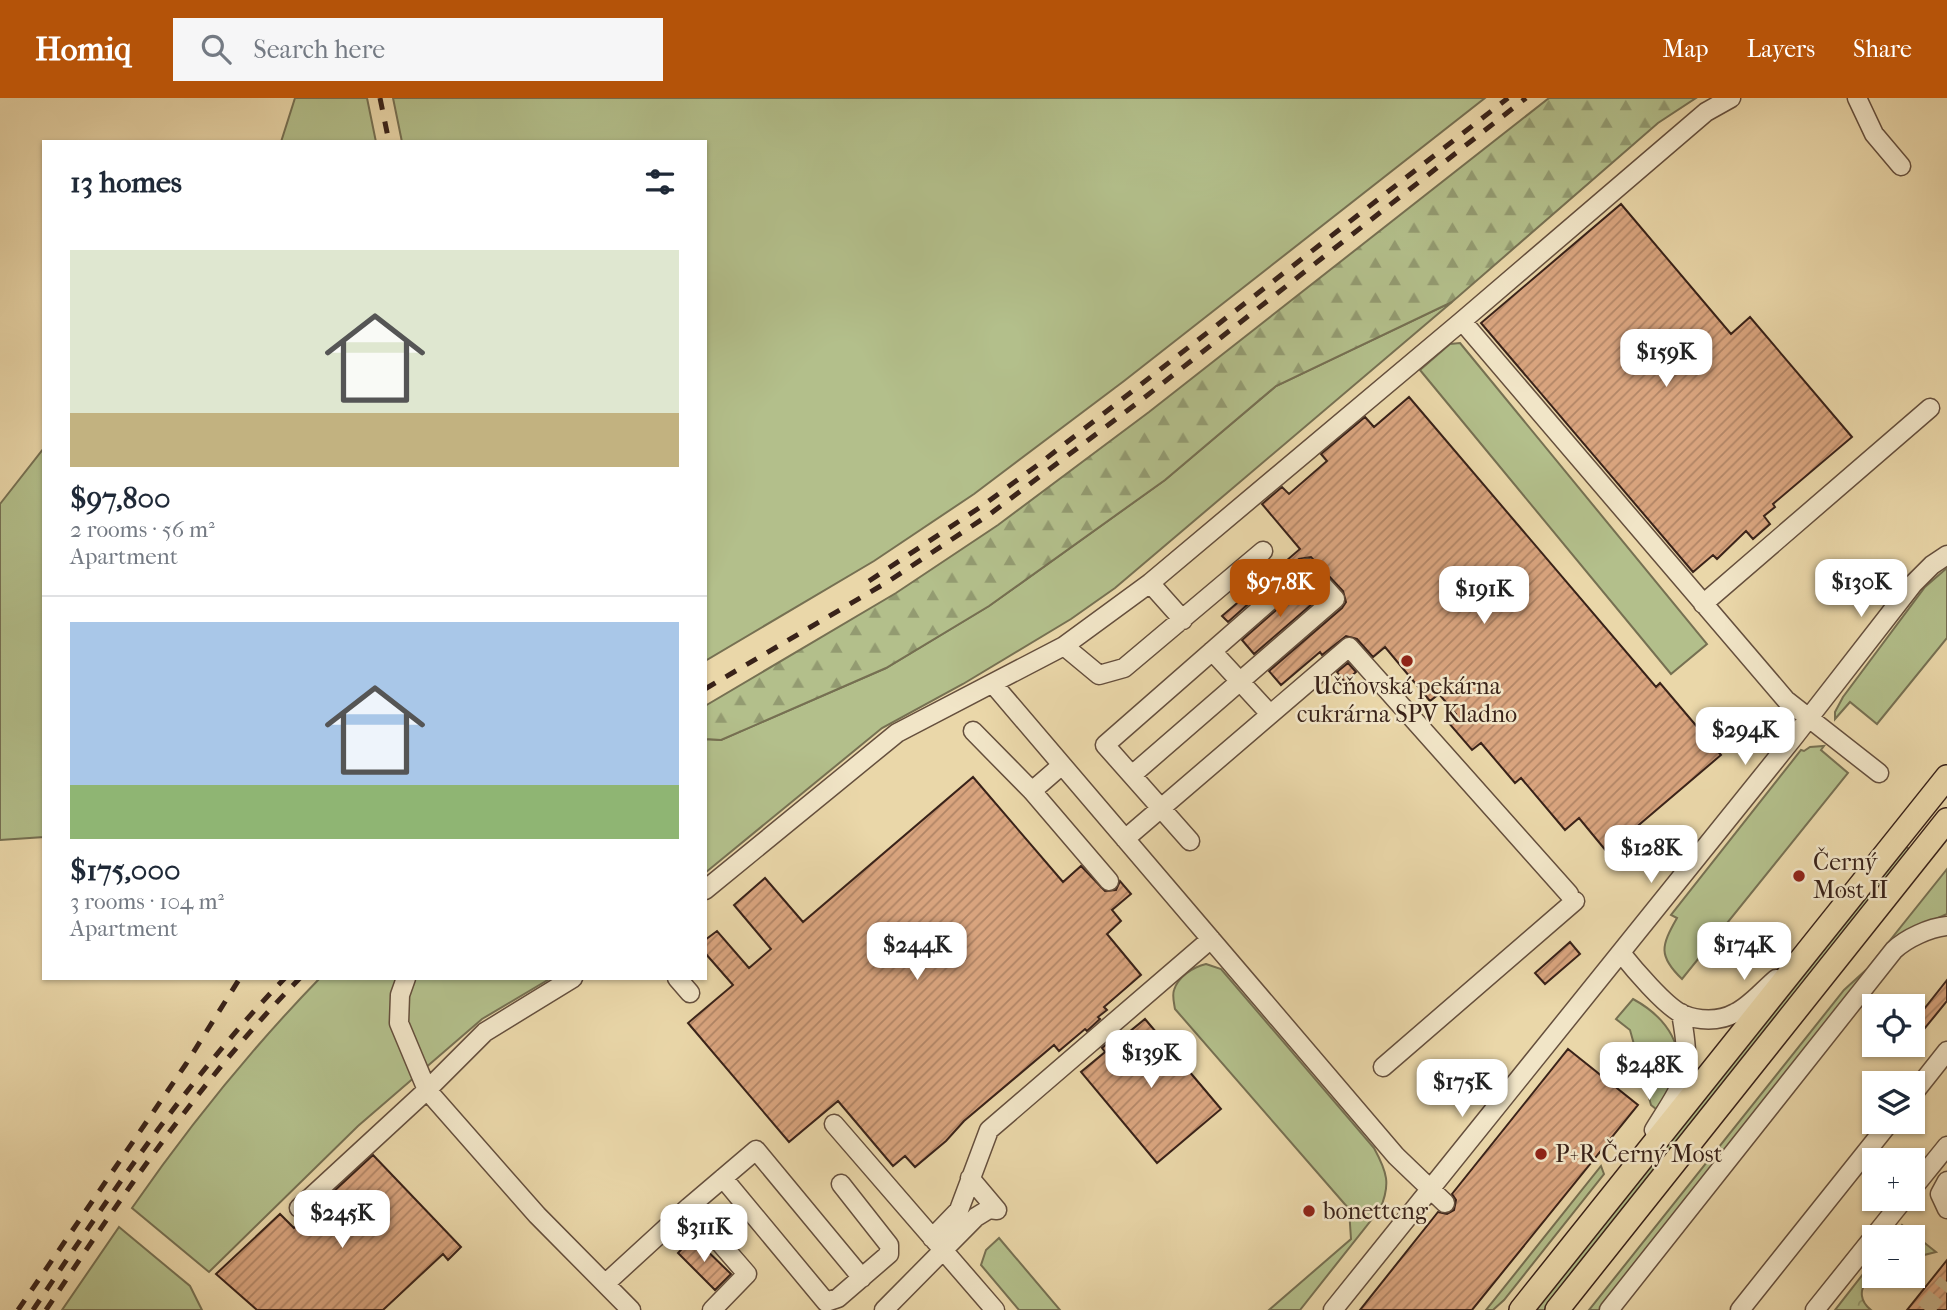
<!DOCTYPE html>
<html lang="en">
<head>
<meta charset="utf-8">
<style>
  body { margin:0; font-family:"IM FELL French Canon",serif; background:#f6f6f7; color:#1f2937; height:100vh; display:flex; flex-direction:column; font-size:26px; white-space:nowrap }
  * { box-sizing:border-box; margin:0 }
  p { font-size:23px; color:#747a83 }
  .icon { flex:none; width:38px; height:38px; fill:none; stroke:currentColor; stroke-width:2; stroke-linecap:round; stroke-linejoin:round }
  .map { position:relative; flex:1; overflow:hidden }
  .drawer { position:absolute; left:42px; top:42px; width:665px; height:840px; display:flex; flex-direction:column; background:#fff; border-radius:0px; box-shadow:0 2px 5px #0004 }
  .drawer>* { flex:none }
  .controls { position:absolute; left:1862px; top:896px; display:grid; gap:14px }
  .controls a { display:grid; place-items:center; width:63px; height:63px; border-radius:0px; background:#fff; box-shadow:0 2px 5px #0004; font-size:35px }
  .price { position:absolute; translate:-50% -60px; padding:0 16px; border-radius:14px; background:#fff; color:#222; font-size:23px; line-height:46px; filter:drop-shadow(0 2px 4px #0008) }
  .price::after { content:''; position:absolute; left:50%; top:42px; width:21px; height:16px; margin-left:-10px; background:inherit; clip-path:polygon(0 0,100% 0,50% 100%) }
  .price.current { background:#b45309; color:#fff }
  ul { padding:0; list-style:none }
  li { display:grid; align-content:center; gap:14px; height:371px; padding:0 28px }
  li+li { border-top:2px solid #e0e1e3 }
  li span { display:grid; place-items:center; height:217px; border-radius:0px; color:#555 }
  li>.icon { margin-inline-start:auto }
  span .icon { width:126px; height:126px; fill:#fffc; stroke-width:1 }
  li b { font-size:30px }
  h2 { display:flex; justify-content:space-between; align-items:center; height:84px; padding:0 28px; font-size:30px }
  header { display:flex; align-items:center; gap:42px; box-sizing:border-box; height:98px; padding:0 35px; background:#b45309; color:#fff }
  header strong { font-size:33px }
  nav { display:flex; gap:38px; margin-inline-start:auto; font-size:24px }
  .search { width:490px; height:63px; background:#f6f6f7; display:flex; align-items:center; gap:18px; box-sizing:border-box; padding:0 24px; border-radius:0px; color:#747a83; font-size:26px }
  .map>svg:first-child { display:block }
  .grass { fill:#b3bf8b; stroke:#767052; stroke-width:2 }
  .forest { fill:url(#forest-firs); stroke:#767052; stroke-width:2 }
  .park { fill:url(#park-crowns); stroke:#767052; stroke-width:2 }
  .building { fill:url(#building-hatch); stroke:#392219; stroke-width:2 }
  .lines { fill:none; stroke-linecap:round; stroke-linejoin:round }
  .minor-tunnel { stroke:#c7b38c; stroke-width:18; stroke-dasharray:18 9; stroke-linecap:butt }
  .minor-casing { stroke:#654f3d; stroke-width:21 }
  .major-casing { stroke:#392219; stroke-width:26 }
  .minor { stroke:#f1e5c7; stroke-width:18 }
  .major { stroke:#ead7a9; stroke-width:23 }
  .rail { stroke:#392219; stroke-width:5; stroke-dasharray:12 12; stroke-linecap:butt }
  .poi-dot { fill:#8f2418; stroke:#f1e5c7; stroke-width:2.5 }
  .labels { text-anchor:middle; stroke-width:5; stroke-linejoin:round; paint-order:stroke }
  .poi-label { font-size:24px; fill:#392219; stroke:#f1e5c7; text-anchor:start }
</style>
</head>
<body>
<header>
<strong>Homiq</strong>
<div class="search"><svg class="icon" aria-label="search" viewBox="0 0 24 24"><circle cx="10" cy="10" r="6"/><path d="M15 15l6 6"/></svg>Search here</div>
<nav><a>Map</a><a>Layers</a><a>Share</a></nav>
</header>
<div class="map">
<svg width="1947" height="1212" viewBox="0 0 1947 1212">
  <defs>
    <pattern id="forest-firs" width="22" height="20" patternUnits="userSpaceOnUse" patternTransform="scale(1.75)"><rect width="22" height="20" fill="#b3bf8b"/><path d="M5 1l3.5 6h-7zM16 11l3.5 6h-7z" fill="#939b71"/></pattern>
    <pattern id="park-crowns" width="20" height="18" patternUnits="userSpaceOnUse" patternTransform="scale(1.75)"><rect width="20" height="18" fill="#b3bf8b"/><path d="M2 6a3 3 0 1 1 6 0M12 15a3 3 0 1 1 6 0" fill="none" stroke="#939b71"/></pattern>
    <pattern id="building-hatch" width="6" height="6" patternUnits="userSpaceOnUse" patternTransform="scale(1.75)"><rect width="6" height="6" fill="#d9a47e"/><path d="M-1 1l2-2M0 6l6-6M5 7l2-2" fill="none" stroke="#b18566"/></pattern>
  </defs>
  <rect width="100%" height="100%" fill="#ead7a9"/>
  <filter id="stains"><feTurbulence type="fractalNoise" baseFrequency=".00286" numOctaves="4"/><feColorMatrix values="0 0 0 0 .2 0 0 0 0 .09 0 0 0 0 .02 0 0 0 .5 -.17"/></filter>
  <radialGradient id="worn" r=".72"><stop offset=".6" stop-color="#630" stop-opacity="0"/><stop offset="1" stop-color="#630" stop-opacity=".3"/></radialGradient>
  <path class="grass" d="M295,0H367L376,44H281Z
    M393,0H1485L1124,283L974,396L874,463L705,563V44H402Z
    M1452,204L1115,490L1071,521L963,586L882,630L705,775V641L721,642L886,570L989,508L1165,382L1276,288Z
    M1460,245L1707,546L1671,576L1420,272L1450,246Z
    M44,350V739L0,742V406Z
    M1947,470V540L1877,626L1850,604L1835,621V614L1843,599L1925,489Z
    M1824,648L1821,652L1848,675L1682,881C1658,858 1661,848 1677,820L1671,817L1801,652L1804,653L1810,649Z
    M1906,749L1911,752L1909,757L1545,1212H1535Z
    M1947,771V816L1899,837L1599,1212H1589L1844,892L1867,871Z
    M1206,866L1221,871L1374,1050C1387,1074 1391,1086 1380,1111L1300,1212H1269L1351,1141L1349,1111L1175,911C1174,905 1172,898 1174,892C1178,879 1193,869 1206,866Z
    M320,880H551L482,921L358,1028L209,1174L132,1110C189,1028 250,952 320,880Z
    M1633,901C1666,919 1690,951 1672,988C1668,996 1661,1004 1656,1011L1651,1007L1630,932L1616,921Z
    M1601,1068L1604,1076L1504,1202L1493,1212H1486Z
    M119,1129L190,1188L202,1212H62Z
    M999,1140L1060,1212H1019L981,1167L986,1152Z"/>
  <path class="forest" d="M1549,0H1696L1658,25L1452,204L1276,288L1165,382L989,508L886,570L721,642L705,641V608L896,495L998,427L1149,314Z"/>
  <path class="park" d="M1902,1127L1936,1154L1924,1157L1919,1148L1913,1145V1139H1892Z
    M1874,1162V1178H1900L1903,1184L1893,1186C1873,1167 1848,1194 1871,1212H1835Z"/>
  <path class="building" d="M1621,106L1731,236L1750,219L1852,339L1773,406L1775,409L1764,418L1770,426L1753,441L1746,433L1717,461L1713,457L1693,474L1481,225Z
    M1409,299L1656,589L1660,585L1721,657L1607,754L1579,720L1565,732L1521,680L1515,685L1481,645L1472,652L1447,623L1456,616L1439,596L1430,603L1385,549L1373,559L1357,541L1346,538L1322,557L1320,554L1281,587L1269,573L1342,510L1346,504L1343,493L1311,459L1299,461L1228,524L1222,518L1300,451L1262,406L1282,389L1289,396L1327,363L1321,356L1365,319L1374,329Z
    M1306,486L1319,500L1254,556L1242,542Z
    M1348,565L1356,574L1345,584L1337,574Z
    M973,679L1063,784L1081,768L1105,793L1116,792L1120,783L1131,796L1112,812L1121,823L1107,836L1141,877L1104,909L1107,912L1098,919L1100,921L1087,933L1085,931L1059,953L1054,947L964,1023L946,1043L915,1069L905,1058L893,1068L838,1003L789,1044L688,925L733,887L705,855V842L717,833L749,870L771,851L734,807L765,780L803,824Z
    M1570,844L1580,856L1545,886L1535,875Z
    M1947,882V903L1916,941L1913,939V925Z
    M1145,921L1221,1011L1157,1065L1081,974L1105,954L1102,950L1115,939L1118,943Z
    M1568,951L1638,1007L1472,1212H1360L1438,1114L1447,1116L1454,1112L1456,1102L1452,1096Z
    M373,1057L461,1149L448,1162L443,1156L383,1212H257L216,1176L280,1116L294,1130Z
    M693,1139L731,1176L715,1192L678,1155Z
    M1947,1162V1212H1907Z"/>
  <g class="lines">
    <path class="minor-tunnel" d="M1925,1212L1947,1184"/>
    <defs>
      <path id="minor" d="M1857,0L1874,36L1901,68
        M1462,223L1786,602L1879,675
        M1150,485L1183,522
        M1703,506L1930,310
        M1064,548L1099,577L1124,570L1263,453
        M1212,553L1270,616
        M993,586L1396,1058L1445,1105
        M973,633L1032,693L1109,783
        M1132,677L1335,501L1307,470L1105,647L1190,743
        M1032,693L1062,667
        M1125,741L1349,549L1569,796
        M705,792L897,635L1064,548L1150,485L1462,223L1706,14L1731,0
        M1621,855C1633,870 1665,908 1682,916C1698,923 1719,924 1735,915C1750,908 1763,892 1776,881
        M406,880L400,897L399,925L427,992L537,1117L631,1212
        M677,880L690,895
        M1383,969L1575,803
        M1913,996L1947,953
        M834,1026L995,1212
        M1654,1032C1686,981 1692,977 1681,915
        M723,1080L826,1204L838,1200L889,1156V1147L841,1086
        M970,1080L997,1112
        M1947,1083L1940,1096L1947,1111
        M1913,1090L1947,1048
        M689,1109L747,1176L712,1212
        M299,1110L427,992L485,934L573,880
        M932,1140L959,1112L989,1032L1211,841
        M606,1185L689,1109L756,1052L862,1180
        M884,1212L976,1119L989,1111L997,1112
        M1333,1212L1794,639L1913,486L1932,467L1947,457
        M1609,1212L1894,852C1907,840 1929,830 1947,828
        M1740,1212L1890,1024
        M1815,1212L1904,1101"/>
      <path id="major" d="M1521,1212L1947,679
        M1557,1212L1947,722"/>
    </defs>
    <use href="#minor" class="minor-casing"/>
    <use href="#major" class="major-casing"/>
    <use href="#minor" class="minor"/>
    <use href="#major" class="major"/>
    <path class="rail" d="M380,0L389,44
      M869,483L982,408L1039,366L1508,0
      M705,591L889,483L990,416L1140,303L1526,0
      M18,1212L186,966L240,880
      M33,1212C111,1096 187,981 285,880
      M46,1212C123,1096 202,980 300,880"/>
  </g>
  <g class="poi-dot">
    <circle cx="1407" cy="563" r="7"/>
    <circle cx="1799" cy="778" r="7"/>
    <circle cx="1541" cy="1056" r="7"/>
    <circle cx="1309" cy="1113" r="7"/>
  </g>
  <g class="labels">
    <g class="poi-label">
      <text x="1407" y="596" text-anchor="middle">Učňovská pekárna<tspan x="1407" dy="28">cukrárna SPV Kladno</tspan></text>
      <text x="1813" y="772">Černý<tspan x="1813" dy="28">Most II</tspan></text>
      <text x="1555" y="1064">P+R Černý Most</text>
      <text x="1323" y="1121">bonettcng</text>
    </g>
  </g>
  <rect width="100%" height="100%" filter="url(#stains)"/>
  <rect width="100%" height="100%" fill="url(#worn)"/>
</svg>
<div class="controls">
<a><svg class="icon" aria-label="locate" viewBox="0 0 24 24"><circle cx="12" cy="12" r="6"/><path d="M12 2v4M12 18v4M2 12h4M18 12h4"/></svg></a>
<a><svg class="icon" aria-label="layers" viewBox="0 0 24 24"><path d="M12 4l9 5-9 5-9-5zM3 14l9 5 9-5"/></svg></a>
<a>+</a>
<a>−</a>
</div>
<b class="price" style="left:1666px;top:291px">$159K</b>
<b class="price current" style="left:1280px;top:521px">$97.8K</b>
<b class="price" style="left:1861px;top:521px">$130K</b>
<b class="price" style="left:1484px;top:528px">$191K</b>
<b class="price" style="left:1745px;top:669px">$294K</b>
<b class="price" style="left:1651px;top:787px">$128K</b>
<b class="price" style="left:917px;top:884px">$244K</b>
<b class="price" style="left:1744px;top:884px">$174K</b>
<b class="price" style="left:1151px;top:992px">$139K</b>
<b class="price" style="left:1649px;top:1004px">$248K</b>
<b class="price" style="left:1462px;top:1021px">$175K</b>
<b class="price" style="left:342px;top:1152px">$245K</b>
<b class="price" style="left:704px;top:1166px">$311K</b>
<section class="drawer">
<h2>13 homes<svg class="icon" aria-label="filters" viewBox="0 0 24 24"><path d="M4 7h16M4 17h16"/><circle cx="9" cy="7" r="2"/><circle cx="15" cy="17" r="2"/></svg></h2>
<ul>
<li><span style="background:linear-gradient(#dfe7d0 75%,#c2b280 0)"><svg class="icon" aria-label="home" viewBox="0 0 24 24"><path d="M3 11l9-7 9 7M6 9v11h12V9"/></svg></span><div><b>$97,800</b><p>2 rooms · 56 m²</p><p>Apartment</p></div></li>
<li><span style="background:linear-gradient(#a9c7e8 75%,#8fb573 0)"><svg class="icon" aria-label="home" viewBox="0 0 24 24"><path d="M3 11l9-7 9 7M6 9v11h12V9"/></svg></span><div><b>$175,000</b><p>3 rooms · 104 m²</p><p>Apartment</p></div></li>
</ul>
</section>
</div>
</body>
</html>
